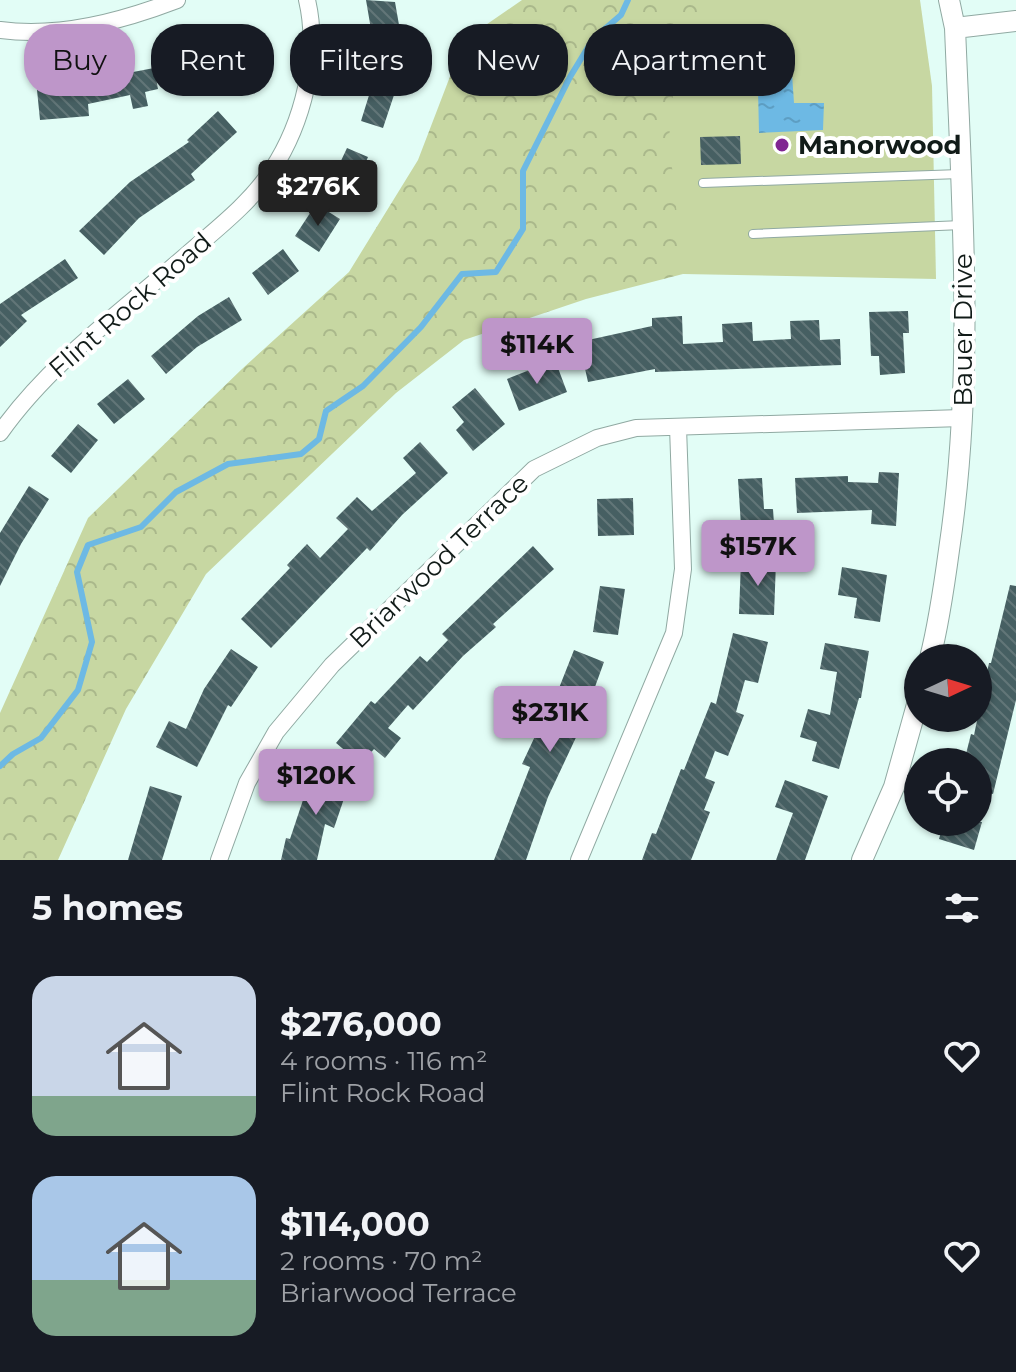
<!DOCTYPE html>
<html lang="en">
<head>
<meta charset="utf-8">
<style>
  body { margin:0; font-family:Montserrat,sans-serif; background:#242831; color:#f1f3f6; height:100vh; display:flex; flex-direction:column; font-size:30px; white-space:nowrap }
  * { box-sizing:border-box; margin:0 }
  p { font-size:26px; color:#9ea1a6 }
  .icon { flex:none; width:44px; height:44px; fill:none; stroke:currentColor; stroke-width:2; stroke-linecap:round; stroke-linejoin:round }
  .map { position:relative; height:860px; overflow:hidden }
  .panel { display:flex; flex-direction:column; background:#171b24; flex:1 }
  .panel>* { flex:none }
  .hud { position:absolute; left:24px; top:24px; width:968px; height:72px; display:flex; gap:16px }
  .needle { width:52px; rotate:86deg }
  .buttons { position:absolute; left:904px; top:644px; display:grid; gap:16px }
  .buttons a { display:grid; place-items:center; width:88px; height:88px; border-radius:50%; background:#171b24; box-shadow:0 2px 6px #0004; font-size:40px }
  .price { position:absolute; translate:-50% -68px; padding:0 18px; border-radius:8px; background:#be96c9; color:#111; font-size:26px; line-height:52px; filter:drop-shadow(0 2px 4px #0008) }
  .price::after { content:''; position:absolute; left:50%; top:48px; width:24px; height:18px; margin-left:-12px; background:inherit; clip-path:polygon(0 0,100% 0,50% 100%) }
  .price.selected { background:#222; color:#fff }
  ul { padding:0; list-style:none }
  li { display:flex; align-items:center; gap:24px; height:200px; padding:0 32px }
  li span { display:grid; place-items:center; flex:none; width:224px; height:160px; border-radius:24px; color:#555 }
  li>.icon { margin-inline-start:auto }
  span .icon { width:96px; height:96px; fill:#fffc; stroke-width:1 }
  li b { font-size:34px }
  h2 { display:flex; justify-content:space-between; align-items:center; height:96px; padding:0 32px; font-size:34px }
  .pill { padding:0 28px; border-radius:32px; background:#171b24; box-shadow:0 2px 6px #0004; font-size:28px; line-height:72px }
  .pill.selected { background:#be96c9; color:#111 }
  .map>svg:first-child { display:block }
  .green { fill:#c7d7a2 }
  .forest { fill:url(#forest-crowns) }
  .water { fill:url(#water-ripples) }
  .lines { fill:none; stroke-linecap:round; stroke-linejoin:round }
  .stream { stroke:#6db9e4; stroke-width:6 }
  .building { fill:url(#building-back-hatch) }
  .service-casing { stroke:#90a9a2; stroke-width:10 }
  .minor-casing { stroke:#90a9a2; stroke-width:18 }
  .tertiary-casing { stroke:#90a9a2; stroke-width:22 }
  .service { stroke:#fff; stroke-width:8 }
  .minor { stroke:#fff; stroke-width:16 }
  .tertiary { stroke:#fff; stroke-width:20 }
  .poi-dot { fill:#802592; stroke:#fff; stroke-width:3 }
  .labels { text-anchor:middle; stroke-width:8; stroke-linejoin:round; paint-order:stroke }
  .poi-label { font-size:26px; font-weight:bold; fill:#111b18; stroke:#fff; text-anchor:start }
  .street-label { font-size:26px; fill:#111b18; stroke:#fff }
</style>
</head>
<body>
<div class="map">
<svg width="1016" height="860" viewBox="0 0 1016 860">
  <defs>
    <pattern id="forest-crowns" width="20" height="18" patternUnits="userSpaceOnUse" patternTransform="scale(2)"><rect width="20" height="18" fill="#c7d7a2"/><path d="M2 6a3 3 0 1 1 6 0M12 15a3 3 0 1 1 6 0" fill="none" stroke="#aab88b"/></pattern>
    <pattern id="water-ripples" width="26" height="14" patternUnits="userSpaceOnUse" patternTransform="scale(2)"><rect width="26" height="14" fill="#6db9e4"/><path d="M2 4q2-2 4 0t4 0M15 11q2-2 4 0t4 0" fill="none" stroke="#5d9ec3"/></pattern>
    <pattern id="building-back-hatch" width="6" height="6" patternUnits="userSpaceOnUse" patternTransform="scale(2)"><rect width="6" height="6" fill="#465f62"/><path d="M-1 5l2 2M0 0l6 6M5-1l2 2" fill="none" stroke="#627678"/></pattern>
  </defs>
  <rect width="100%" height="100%" fill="#e2fdf6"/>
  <path class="green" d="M658,0H920L932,86L936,279L683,274L631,204Z"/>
  <path class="forest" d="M522,0H709L677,54L669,138L683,274L586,299L464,340L396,393L206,574L126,709L58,860H0V713L88,518L242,369L349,272L418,160L464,40Z"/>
  <path class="water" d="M791,59L794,103H824L823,130L759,133L758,89L726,90L727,61Z"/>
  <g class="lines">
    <path class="stream" d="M0,766L13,754L41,738L78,690L92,642L77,572L88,545L141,527L176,492L228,464L301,454L319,439L326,411L363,386L421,327L462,274L496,272L523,229V171L570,77L593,39L621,15L628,0"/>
  </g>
  <path class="building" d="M366,0L395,2L402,42L374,47Z
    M256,35L259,58L222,63L219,39Z
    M154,68L158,89L145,92L148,106L133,109L130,95L88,104L89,116L40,120L37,90L109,83L107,77Z
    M375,76L398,83L383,128L361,121Z
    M218,111L237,132L191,174L195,180L139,218L104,255L79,231L130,182L189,142L187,140Z
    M740,136L741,164L701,165L700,137Z
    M347,148L368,157L353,191L331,182Z
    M316,204L340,219L319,252L295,236Z
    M283,249L299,271L268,295L252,273Z
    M65,259L78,278L21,315L27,321L0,347V304Z
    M229,297L242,320L197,347L166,374L151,356L198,316Z
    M908,311L909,333H903L905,373L880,375L879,356H871L869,312Z
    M682,316L683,344L723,342L722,324L752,322L753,341L791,339L790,321L819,320L820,340L840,339L841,365L655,372V369L588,382L579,342L652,326V318Z
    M555,360L567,392L519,411L507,379Z
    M128,379L145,399L114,424L97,404Z
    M475,388L505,424L473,451L456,430L464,422L452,407Z
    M78,424L98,440L71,473L51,456Z
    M420,442L448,473L402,515L370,551L367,548L271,648L241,619L290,568L287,565L307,544L320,558L348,529L336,518L357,497L372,511L416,473L403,458Z
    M879,472L899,473L896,526L871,524L872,510L797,513L795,478L848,476V482L878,483Z
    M762,478L764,509H773L774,524L741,526L738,479Z
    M29,486L49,499L21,544L0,586V533Z
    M633,498L634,535L598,536L597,499Z
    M533,546L554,569L493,624L496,627L463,656L413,710L408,705L388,728L401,738L385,758L374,749L361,764L336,743L371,701L375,704L420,656L427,662L448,640L442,634Z
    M741,561L776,562L774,615L739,614Z
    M842,567L887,575L880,622L854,618L857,598L838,595Z
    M1010,585L1016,586V700L993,794L978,790V762H964L971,734L974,735L989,663H991Z
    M600,586L625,589L618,635L593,632Z
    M733,633L768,642L758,683L745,680L736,712L744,715L728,756L715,751L705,778L715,782L704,810L710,812L691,860H642L652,833L656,834L681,769L684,770L711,702L716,704Z
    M825,643L869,651L861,698H859L839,769L812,761L817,742L800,737L808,709L830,715L837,672L820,669Z
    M231,649L258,667L231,707L228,705L197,767L156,747L169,721L186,729L204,689Z
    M574,650L604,662L579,731L548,797L526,860H494L530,767L522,764L545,715L548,716Z
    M323,768L351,778L334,828L325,824L317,860H281L286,838L290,839L306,791L314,794Z
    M785,780L828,796L805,860H776L793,813L775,807Z
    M150,786L182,796L162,860H128Z
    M944,822H982L974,850L939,839Z"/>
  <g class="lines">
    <defs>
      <path id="service" d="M703,183L960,174
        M753,234L962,225"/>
      <path id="minor" d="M0,30C60,38 122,21 177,0
        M0,433C50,362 125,309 190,252C219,227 251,202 272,170C303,123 320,55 307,0
        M219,860L247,783L276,732L332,665L534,469L597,438L636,428L962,418
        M579,860L674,633L683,569L678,427"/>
      <path id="tertiary" d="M955,28L1016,21
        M930,658C939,623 944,587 949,550C975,377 962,202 955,28L949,0
        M862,860L894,787L918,701"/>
    </defs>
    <use href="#service" class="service-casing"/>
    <use href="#minor" class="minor-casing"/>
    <use href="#tertiary" class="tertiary-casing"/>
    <use href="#service" class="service"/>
    <use href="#minor" class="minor"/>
    <use href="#tertiary" class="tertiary"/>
  </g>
  <circle class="poi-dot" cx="782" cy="145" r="8"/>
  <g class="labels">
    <g class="poi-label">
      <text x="798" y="154">Manorwood</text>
    </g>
    <g class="street-label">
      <text transform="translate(130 305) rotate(-41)" y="9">Flint Rock Road</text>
      <text transform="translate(963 330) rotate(-90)" y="9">Bauer Drive</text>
      <text transform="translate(439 561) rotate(-44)" y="9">Briarwood Terrace</text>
    </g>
  </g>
</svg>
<div class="buttons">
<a><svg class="needle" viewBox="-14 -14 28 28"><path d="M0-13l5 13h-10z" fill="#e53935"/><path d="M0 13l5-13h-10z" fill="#9ea1a6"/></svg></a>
<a><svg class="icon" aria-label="locate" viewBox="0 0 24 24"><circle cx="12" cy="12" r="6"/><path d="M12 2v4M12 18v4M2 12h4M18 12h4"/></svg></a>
</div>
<b class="price selected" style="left:318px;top:228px">$276K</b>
<b class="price" style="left:537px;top:386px">$114K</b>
<b class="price" style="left:758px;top:588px">$157K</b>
<b class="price" style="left:550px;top:754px">$231K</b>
<b class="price" style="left:316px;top:817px">$120K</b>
<div class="hud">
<a class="pill selected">Buy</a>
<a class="pill">Rent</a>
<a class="pill">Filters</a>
<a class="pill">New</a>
<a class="pill">Apartment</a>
</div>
</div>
<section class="panel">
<h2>5 homes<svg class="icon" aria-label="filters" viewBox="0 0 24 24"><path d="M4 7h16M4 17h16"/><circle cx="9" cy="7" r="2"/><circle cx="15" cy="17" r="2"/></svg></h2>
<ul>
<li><span style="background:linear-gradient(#c9d6e8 75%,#7fa58c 0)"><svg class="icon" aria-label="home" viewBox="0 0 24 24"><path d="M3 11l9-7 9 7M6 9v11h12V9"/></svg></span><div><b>$276,000</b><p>4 rooms · 116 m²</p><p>Flint Rock Road</p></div><svg class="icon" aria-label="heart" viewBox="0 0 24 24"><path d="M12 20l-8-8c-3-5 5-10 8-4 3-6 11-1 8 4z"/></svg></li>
<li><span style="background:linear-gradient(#a9c7e8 65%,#7fa58c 0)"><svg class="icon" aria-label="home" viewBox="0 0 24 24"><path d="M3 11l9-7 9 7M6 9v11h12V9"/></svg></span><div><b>$114,000</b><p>2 rooms · 70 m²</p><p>Briarwood Terrace</p></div><svg class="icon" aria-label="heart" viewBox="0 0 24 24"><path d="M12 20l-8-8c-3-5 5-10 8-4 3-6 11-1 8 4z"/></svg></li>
</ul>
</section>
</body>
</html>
